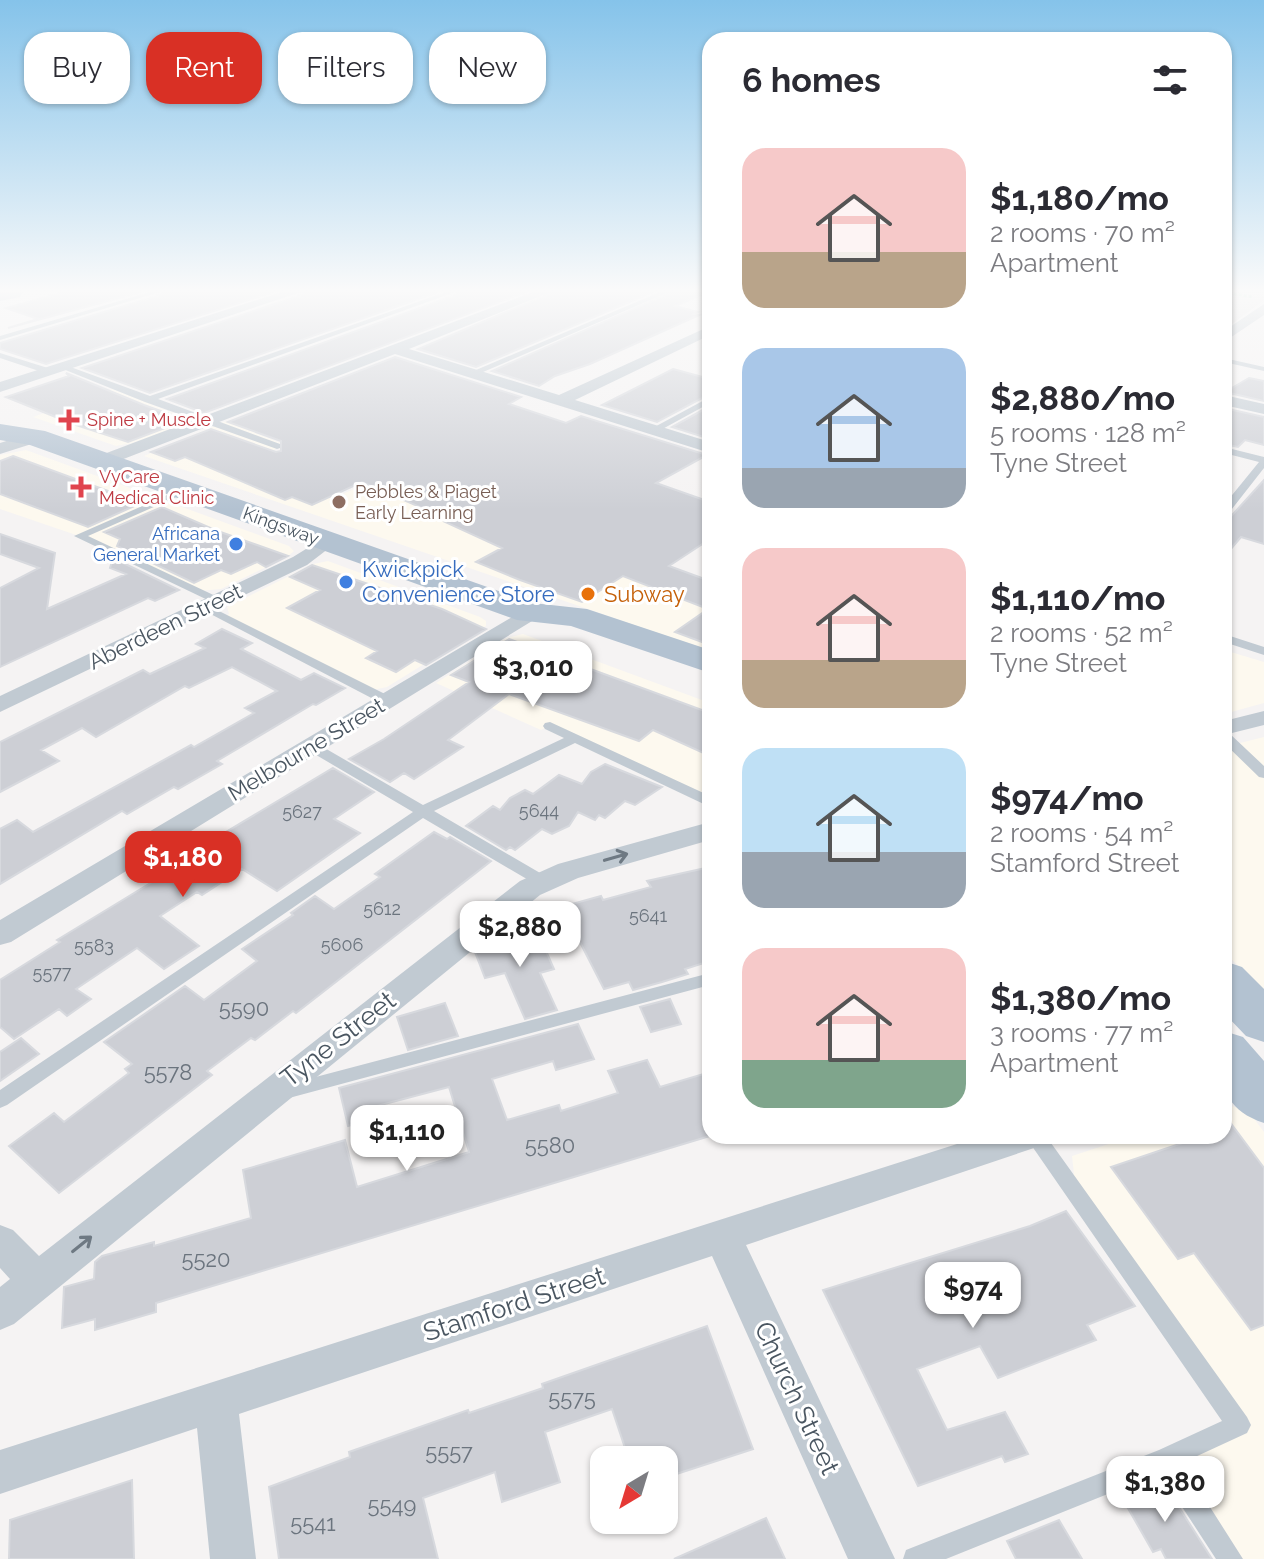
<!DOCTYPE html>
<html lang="en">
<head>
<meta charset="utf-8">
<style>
  body { margin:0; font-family:Raleway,sans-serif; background:#f2f2f3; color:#2b2b33; height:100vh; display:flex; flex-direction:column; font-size:30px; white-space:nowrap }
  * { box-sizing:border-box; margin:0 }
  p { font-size:26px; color:#7c7c81 }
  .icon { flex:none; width:44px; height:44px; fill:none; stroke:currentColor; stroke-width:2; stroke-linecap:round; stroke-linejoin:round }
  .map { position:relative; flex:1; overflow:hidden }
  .drawer { position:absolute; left:702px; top:32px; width:530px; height:1112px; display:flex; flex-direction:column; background:#fff; border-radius:24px; box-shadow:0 2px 6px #0004 }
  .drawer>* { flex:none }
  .banner { position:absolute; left:24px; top:32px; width:558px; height:72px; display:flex; gap:16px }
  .needle { width:52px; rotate:218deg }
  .controls { position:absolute; left:590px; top:1446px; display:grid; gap:16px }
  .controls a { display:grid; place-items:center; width:88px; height:88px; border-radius:16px; background:#fff; box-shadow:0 2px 6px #0004; font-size:40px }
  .price { position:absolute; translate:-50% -68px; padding:0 18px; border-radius:16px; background:#fff; color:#222; font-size:26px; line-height:52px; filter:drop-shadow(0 2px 4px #0008) }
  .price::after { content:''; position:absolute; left:50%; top:48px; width:24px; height:18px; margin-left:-12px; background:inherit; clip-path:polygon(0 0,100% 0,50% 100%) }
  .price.selected { background:#d93025; color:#fff }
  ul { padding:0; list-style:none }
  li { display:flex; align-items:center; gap:24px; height:200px; padding:0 40px }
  li span { display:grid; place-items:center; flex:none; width:224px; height:160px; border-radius:24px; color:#555 }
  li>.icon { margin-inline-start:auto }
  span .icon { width:96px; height:96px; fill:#fffc; stroke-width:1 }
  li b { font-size:34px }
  h2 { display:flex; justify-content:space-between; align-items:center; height:96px; padding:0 40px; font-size:34px }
  .pill { padding:0 28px; border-radius:24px; background:#fff; box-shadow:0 2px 6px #0004; font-size:28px; line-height:72px }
  .pill.selected { background:#d93025; color:#fff }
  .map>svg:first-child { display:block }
  .commercial { fill:#fdf9ef }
  .education { fill:#e6e4e5 }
  .building { fill:#cdcfd5; stroke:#d7d9de; stroke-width:2 }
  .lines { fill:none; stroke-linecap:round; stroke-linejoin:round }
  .path { stroke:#7ad0a6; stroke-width:3; stroke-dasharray:3 2; stroke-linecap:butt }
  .lane { fill:#c1cad2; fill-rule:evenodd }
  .street { fill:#c1cad2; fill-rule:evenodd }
  .primary { fill:#b3c2d1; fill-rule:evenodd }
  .oneway { stroke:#6e7983 }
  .health-dot { fill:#e0444e; stroke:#fff; stroke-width:3 }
  .education-dot { fill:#8d6e63; stroke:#fff; stroke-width:3 }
  .shop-dot { fill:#3f7fe0; stroke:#fff; stroke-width:3 }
  .food-dot { fill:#e8710a; stroke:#fff; stroke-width:3 }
  .labels { text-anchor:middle; stroke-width:6; stroke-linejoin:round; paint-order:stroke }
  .far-health-label { font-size:18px; fill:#be3a42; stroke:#fff; text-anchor:start }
  .far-education-label { font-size:18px; fill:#785e54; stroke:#fff; text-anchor:start }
  .far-street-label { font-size:18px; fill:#4a5661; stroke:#fff }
  .far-shop-label { font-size:18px; fill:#366cbe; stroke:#fff; text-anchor:end }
  .number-label { font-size:18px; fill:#6b747e }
  .shop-label { font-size:22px; fill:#366cbe; stroke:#fff; text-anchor:start }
  .food-label { font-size:22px; fill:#c56008; stroke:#fff; text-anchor:start }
  .street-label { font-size:22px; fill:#4a5661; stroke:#fff }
  .near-number-label { font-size:22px; fill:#6b747e }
  .near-street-label { font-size:26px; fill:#4a5661; stroke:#fff }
</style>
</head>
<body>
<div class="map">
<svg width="1264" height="1559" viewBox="0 0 1264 1559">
  <rect width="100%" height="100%" fill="#f5f3f3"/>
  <path class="commercial" d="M112,389L186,418L188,423L132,443L116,446L33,417Z
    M226,421L285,445L242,463L334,498L385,475L710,598V651L144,456Z
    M26,450L289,546L294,551L287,557L221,589L199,591L79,536L0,509V455Z
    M328,561L480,617L486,621V626L387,687L368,691L223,617L229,614L227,607L313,564Z
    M523,634L710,703V802L550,726L541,730L436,683L507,638Z
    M1224,650L1264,662V703L1224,714Z
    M1264,737V991L1224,952V747Z
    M1229,1105L1249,1112L1264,1132V1559H1231L1165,1459L1239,1425L1063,1179L1074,1174L1072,1156L1133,1136H1224V1107Z"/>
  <path class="education" d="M1224,292H1264V300L1224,330Z"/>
  <path class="building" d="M64,292H141L8,328L38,319L6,308Z
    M163,292H274L46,364L0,349V343L161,295Z
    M304,292H438L150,393L82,368L302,295Z
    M458,292H526L204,413L167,399L456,295Z
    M554,292H653L476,367L418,349Z
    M672,292H708L675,306L698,312L694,314L699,315L590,364L555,376L539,386L492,371Z
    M395,357L521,397L509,404L566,423L581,416L707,455L656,483L710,502V539L669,566L710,581V645L675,632L708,609L623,576L582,602L520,580L476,562L502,548L445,522L448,521L443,517L362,482L312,505L292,497L285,500L185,457L175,461L151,452L211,429L276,452L281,451V441L228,422Z
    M673,369L710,379V394L657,422L602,405Z
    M66,373L144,405L186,420L128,442L73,424L6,397L69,376Z
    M1249,378L1264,381V401L1225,392Z
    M710,406V439L672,427Z
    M1224,408L1264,417V445L1245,440L1238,447L1224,444Z
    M13,456L141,503L88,527L0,494V461Z
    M1264,480V544L1241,537L1224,557V524Z
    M162,507L215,530L288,556L266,567L257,562L231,574L221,570L194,583L117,546L120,539L104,532Z
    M0,534L55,553L47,609L126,574L110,568L113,558L179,590L155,601L148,598L0,667V588L39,568L0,554Z
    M312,565L442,609L486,629L426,665L415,660L396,672L366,658L377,651L287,608L320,590L290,577Z
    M222,629L252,643L241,649L301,680L314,673L345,688L316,705L313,704L217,761L222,764L178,789L174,787L127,814L122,811L0,884V829L17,820L33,832L191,745L194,747L254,713L245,708L277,691L232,667L189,688L185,686L96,737L82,728L41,750L59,761L0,792V742L143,670L150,674L205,648L196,644Z
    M509,639L710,713V756L653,730L639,741L509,694L448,740L463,747L414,779L404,773L390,782L349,759L384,739L469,682L451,675Z
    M605,764L662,787L635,805L625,801L605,818L599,815L595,820L578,812L569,826L552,834L542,829L515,850L510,847L506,850L466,826L493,806L500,810L510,798L525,790L533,794L559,775L582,784L591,772Z
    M333,768L374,792L334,819L360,833L277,891L242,869L202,895L197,892L160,916L199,946L164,969L137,948L76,989L91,999L67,1016L59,1009L14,1039L0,1027V980L60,942L57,940L203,851L199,848Z
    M434,832L447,839L450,837L491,861L296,1013L293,1011L255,1040L251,1038L207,1071L212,1075L59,1193L9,1146L54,1113L64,1122L129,1073L125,1069L132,1064L104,1042L185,986L204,1000L257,961L242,949L293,915L291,913L315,896L334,909L380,877L375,874Z
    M710,867V961L685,969L688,974L662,982L633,990L629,982L604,989L565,913L572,912L568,905L601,896L603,900L651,887L647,881Z
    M536,928L554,969L540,973L557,1010L525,1019L505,973L485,978L475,952L489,940Z
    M670,999L681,1024L651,1032L640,1007Z
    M445,1003L458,1036L408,1050L397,1017Z
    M578,1024L594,1059L556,1070L553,1061L492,1079L507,1120L559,1105L561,1111L618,1093L608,1071L647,1060L660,1087L710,1072V1136L156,1303V1312L95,1330V1319L62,1328L64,1287L94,1279L95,1262L102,1256L154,1242V1246L251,1218L243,1170L345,1140L357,1187L469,1152L449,1087L377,1106L380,1117L348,1126L339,1088Z
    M21,1038L39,1054L0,1081V1052Z
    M1224,1114L1264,1168V1325L1251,1330L1194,1253L1178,1259L1111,1167L1203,1136H1224Z
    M1066,1211L1135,1306L1087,1325L1096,1340L998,1378L980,1346L917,1369L947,1430L1005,1412L1028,1454L1005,1462L1002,1456L918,1486L823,1290L1030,1226Z
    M707,1326L753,1449L664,1478V1460H629L612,1409L545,1432L560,1482L502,1502L495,1472L423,1498L438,1559H279L269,1487L350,1457L349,1452L468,1410L469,1413L543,1388L542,1384Z
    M132,1480L134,1559H9L10,1520Z
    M1163,1482L1212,1559H1166L1161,1549L1153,1552L1121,1496Z
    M766,1518L785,1559H674Z
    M1059,1520L1082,1559H1016L1007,1541Z"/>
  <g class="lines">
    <path class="path" d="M1224,292L1253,297"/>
    <path class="lane" d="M150,292H160L0,340V336Z
      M446,292H455L158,399L280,444V448L277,449L145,402L58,367L65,365L150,396Z
      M660,292H669L476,375L469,373Z
      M0,353L51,369L52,371L45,373L0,358Z
      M1224,358L1264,367V371L1224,362Z
      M710,397V403L657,432L649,430Z
      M1224,447L1264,457V468L1228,514L1224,515V505L1259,462L1224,453Z
      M181,489L190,491L88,536L222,599V603H214L74,536Z
      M205,604L391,697L392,700L391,703H381L201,609V605Z
      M1224,634L1264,647V655L1224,642Z
      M550,722L710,796V807L575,743L434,811L547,877L550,881L547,885H537L423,818L7,1105L0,1108V1090L413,812L306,749L304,746L306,743H316L423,805L564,738L545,729L543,726L545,723Z
      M1224,732L1229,733L1264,766V778L1259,777L1224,743Z
      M710,973V985L289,1098L282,1096L280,1091L282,1086L289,1084Z
      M1025,1136H1046L1247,1417L1251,1425L1247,1433L1182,1463L1243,1559H1216L1160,1473L946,1559H903L906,1550L1159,1450L1222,1421Z"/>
    <path class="street" d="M282,292H301L0,392V382Z
      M533,292H551L409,349L559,395L710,326V335L575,400L710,442V453L395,354L108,465H96L93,461L96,457Z
      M1264,304V315L1224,342V331Z
      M1224,395L1264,404V414L1224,405Z
      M35,432L41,433L44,437L41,441L0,454V443Z
      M327,536L337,542L307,565L0,712V696L293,557Z
      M529,607L540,613L537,618L11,942L0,945V920Z
      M1264,711V725L1224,735V721Z
      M710,822V840L578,878L540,895L14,1324L0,1330V1287L10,1279L0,1268V1225L13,1230L39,1256L520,881L558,864Z
      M982,1136H1046L1040,1146L746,1245L895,1559H848L712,1256L239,1414L256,1559H210L197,1428L0,1494V1450Z"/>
    <path class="primary" d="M0,292H23L20,297L0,301Z
      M0,424L45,431L533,603L587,609L710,650V673L571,626L517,620L30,445L0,440Z
      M1224,961L1242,967L1264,989V1042L1246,1036L1224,1013Z
      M1224,1031L1243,1037L1264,1061V1123C1214,1106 1224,1075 1224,1031Z"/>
  </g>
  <defs><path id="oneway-shaft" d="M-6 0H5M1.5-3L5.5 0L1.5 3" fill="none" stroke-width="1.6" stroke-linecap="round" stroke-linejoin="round" transform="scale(2)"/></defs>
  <g class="oneway">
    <use href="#oneway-shaft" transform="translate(616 857) rotate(-16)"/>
    <use href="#oneway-shaft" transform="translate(82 1244) rotate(-39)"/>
  </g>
  <linearGradient id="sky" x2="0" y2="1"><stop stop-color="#85c3ea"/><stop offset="0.57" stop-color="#fafafa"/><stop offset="1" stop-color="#fafafa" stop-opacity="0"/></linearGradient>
  <rect width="1264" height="510" fill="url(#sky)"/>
  <g class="health-dot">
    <path d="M65 408h8v8h8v8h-8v8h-8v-8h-8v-8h8z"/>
    <path d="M77 475h8v8h8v8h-8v8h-8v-8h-8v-8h8z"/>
  </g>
  <circle class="education-dot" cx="339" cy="502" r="8"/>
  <g class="shop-dot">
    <circle cx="236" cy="544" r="8"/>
    <circle cx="346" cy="582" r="8"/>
  </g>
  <circle class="food-dot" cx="588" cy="594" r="8"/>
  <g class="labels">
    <g class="far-health-label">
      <text x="87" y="426">Spine + Muscle</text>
      <text x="99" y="483">VyCare<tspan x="99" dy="21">Medical Clinic</tspan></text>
    </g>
    <g class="far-education-label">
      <text x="355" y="498">Pebbles &amp; Piaget<tspan x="355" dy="21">Early Learning</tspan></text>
    </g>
    <g class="far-street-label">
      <text transform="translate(281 526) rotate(20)" y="6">Kingsway</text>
    </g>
    <g class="far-shop-label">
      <text x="220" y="540">Africana<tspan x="220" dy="21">General Market</tspan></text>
    </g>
    <g class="number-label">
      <text x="539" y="817">5644</text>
      <text x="302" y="818">5627</text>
      <text x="382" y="915">5612</text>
      <text x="648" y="922">5641</text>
      <text x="342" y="951">5606</text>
      <text x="94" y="952">5583</text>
      <text x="52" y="979">5577</text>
    </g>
    <g class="shop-label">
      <text x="362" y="577">Kwickpick<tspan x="362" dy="25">Convenience Store</tspan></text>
    </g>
    <g class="food-label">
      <text x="604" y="602">Subway</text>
    </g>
    <g class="street-label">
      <text transform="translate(165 626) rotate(-26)" y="8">Aberdeen Street</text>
      <text transform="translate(306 749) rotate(-31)" y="8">Melbourne Street</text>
    </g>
    <g class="near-number-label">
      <text x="244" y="1016">5590</text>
      <text x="168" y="1080">5578</text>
      <text x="550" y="1153">5580</text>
      <text x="206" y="1267">5520</text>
      <text x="572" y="1406">5575</text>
      <text x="449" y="1460">5557</text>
      <text x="392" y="1513">5549</text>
      <text x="313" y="1531">5541</text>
    </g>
    <g class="near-street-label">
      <text transform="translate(338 1039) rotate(-38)" y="9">Tyne Street</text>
      <text transform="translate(514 1304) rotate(-18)" y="9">Stamford Street</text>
      <text transform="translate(797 1398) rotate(65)" y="9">Church Street</text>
    </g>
  </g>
</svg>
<div class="controls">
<a><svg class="needle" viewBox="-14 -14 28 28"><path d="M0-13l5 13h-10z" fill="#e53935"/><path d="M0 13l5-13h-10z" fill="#7c7c81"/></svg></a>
</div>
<b class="price" style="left:533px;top:709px">$3,010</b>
<b class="price selected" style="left:183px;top:899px">$1,180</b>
<b class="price" style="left:520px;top:969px">$2,880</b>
<b class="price" style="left:407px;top:1173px">$1,110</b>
<b class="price" style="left:973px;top:1330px">$974</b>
<b class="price" style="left:1165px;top:1524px">$1,380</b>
<div class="banner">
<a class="pill">Buy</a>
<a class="pill selected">Rent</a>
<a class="pill">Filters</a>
<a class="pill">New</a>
</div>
<section class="drawer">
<h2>6 homes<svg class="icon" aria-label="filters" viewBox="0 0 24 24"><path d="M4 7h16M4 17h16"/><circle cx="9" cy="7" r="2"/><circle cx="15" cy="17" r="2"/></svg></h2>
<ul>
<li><span style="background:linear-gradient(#f6c9c9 65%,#b9a48a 0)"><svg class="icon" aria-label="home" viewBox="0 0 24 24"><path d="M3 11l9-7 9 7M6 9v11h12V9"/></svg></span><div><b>$1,180/mo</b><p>2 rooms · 70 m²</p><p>Apartment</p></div></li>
<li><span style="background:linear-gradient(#a9c7e8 75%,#9aa5b1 0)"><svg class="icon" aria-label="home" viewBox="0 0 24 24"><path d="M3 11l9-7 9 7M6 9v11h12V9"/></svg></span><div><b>$2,880/mo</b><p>5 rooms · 128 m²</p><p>Tyne Street</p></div></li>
<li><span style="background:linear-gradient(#f6c9c9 70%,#b9a48a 0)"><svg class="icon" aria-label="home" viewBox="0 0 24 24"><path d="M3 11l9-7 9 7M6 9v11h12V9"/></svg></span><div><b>$1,110/mo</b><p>2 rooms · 52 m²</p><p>Tyne Street</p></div></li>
<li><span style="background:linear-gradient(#bfe0f5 65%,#9aa5b1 0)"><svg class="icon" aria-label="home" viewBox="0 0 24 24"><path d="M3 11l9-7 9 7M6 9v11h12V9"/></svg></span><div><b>$974/mo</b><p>2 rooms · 54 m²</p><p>Stamford Street</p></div></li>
<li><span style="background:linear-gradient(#f6c9c9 70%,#7fa58c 0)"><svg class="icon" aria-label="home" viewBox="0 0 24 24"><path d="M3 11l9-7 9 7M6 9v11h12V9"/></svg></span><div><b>$1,380/mo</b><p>3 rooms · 77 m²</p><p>Apartment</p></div></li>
</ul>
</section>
</div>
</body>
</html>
